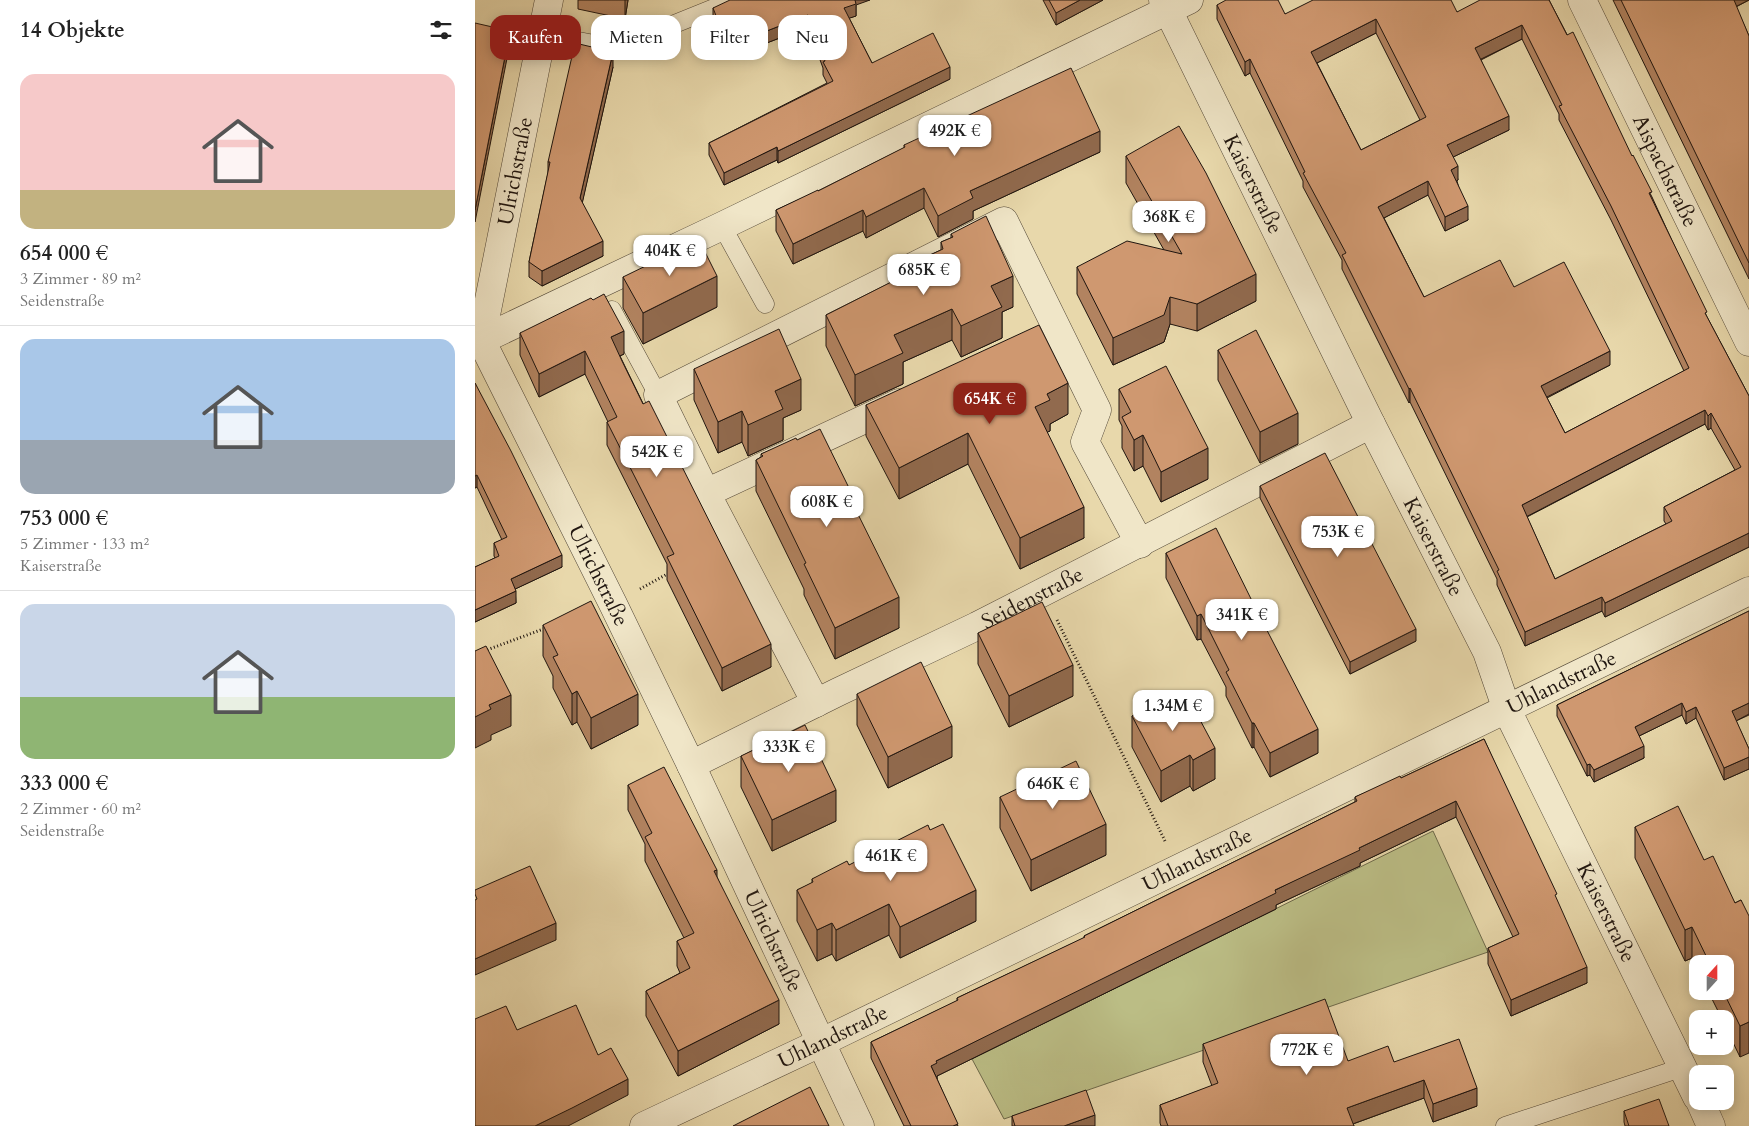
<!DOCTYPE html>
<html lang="de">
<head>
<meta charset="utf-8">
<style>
  body { margin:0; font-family:Cardo,serif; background:#f2f2f2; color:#222; height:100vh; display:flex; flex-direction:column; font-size:19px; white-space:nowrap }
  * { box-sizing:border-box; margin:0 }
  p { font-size:16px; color:#767676 }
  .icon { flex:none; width:28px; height:28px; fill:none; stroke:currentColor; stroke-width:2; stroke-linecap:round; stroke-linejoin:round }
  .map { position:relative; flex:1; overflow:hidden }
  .panel { display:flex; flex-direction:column; background:#fff; width:475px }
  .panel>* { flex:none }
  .top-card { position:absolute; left:15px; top:15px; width:475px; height:45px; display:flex; gap:10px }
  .needle { width:32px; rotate:21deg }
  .controls { position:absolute; left:1214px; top:955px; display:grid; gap:10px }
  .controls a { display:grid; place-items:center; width:45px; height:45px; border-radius:10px; background:#fff; box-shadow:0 2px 12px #0003; font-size:25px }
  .price { position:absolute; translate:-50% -42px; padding:0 11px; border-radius:10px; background:#fff; color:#222; font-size:16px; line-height:32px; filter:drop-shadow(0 1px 2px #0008) }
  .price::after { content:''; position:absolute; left:50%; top:30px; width:15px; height:11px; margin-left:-8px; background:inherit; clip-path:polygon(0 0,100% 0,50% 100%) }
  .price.on { background:#8f2418; color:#fff }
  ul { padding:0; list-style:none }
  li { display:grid; align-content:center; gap:10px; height:265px; padding:0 20px }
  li+li { border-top:1px solid #e0e0e0 }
  li span { display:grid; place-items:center; height:155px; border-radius:15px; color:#555 }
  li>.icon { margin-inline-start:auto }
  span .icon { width:90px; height:90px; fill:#fffc; stroke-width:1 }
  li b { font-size:21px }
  h2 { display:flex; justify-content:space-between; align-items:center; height:60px; padding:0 20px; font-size:21px }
  .pill { padding:0 18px; border-radius:15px; background:#fff; box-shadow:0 2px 12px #0003; font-size:18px; line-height:45px }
  .pill.on { background:#8f2418; color:#fff }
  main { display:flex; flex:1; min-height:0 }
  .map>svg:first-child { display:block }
  .green { fill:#bbbd85; stroke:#6d694a }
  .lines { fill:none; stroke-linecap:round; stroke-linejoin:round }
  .service-casing { stroke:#514636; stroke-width:19 }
  .minor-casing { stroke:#514636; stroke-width:29 }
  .path { stroke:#1f150f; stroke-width:3; stroke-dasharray:1 2.5; stroke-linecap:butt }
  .service { stroke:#f0e6c8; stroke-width:18 }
  .minor { stroke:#f0e6c8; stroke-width:28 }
  .wall { fill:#b28360; stroke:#1f150f; fill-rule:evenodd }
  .shaded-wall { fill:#916a4e; stroke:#1f150f }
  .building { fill:#cf9870; stroke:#1f150f; fill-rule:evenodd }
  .labels { text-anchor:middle; stroke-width:5; stroke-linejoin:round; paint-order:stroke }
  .street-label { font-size:21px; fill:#1f150f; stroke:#f0e6c8 }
</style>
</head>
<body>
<main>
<section class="panel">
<h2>14 Objekte<svg class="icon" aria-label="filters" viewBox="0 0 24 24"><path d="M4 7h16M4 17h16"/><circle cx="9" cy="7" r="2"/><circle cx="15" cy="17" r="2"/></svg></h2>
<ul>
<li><span style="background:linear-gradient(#f6c9c9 75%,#c2b280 0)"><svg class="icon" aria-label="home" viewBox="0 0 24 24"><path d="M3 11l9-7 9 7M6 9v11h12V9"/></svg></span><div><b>654 000 €</b><p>3 Zimmer · 89 m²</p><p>Seidenstraße</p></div></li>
<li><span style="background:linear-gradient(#a9c7e8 65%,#9aa5b1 0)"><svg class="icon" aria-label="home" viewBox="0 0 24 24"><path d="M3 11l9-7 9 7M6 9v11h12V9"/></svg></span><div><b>753 000 €</b><p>5 Zimmer · 133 m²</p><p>Kaiserstraße</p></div></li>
<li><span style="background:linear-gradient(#c9d6e8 60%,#8fb573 0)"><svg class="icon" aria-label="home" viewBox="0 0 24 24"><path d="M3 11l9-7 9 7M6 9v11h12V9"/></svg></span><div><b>333 000 €</b><p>2 Zimmer · 60 m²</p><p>Seidenstraße</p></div></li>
</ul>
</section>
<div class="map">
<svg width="1274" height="1126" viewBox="0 0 1274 1126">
  <rect width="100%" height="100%" fill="#e8d8ab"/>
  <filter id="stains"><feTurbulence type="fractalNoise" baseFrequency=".004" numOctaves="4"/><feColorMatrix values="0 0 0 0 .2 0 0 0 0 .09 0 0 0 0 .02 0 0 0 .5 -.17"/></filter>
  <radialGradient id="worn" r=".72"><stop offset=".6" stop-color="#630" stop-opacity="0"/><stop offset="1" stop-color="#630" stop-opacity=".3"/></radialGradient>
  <path class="green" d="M958,831L1013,952L529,1119L497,1059Z"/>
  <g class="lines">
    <defs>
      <path id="service" d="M67,34L140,48L259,0
        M247,226L290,304
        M137,310L183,395
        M1030,1126L1209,1067"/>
      <g id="minor">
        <path id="s1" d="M74,0L6,340L138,604L216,765L385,1126"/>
        <path id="s2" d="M688,0L896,424L1012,652L1032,710L1222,1097"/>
        <path id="s3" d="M1107,0L1274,342"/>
        <path d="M0,343L247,226L714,0"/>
        <path d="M231,493L424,403"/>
        <path d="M341,703L231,493L183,395L529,221L622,410L610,442L665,544"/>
        <path id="s4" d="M216,765L363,692L502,626L896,424"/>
        <path d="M1225,1101L1236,1126"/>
        <path id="s5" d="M169,1126L345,1043L1274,591"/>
      </g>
    </defs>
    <use href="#service" class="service-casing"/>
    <use href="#minor" class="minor-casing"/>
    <path class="path" d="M165,589L194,573
      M582,620L690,841
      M9,651L71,628"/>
    <use href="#service" class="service"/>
    <use href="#minor" class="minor"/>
  </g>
  <path class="wall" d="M103,0H153L150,19L103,9Z
    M568,0H628L581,25Z
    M1074,0L1177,197L1232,317L1274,396V547L1130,617L1127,611L1050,646L1022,585V579L935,402L934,403L867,269V260L828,187V181L775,73L770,76L742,19V5L810,14L982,12ZM901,33L945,120L886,150L842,63ZM1047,39L1084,114V120L1136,220L1209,371L1090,433L1072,398L1135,365L1039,287L949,297L909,218L953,195L970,231L993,220L982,181L983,180L978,157L1034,130L1006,60ZM1230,424L1233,430L1236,428L1260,470L1189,507V521L1191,524L1080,579L1052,517Z
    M1138,0H1274L1261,7L1274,36V279Z
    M381,5V16L374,18L397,63L475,79L303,163L302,160L249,185L234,155V143L352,83L348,75V68L333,27L253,58L238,20V8Z
    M138,67L107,203L128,256L67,286L54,277V262L73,173V162Z
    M429,145L625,152L498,211V219L463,237L449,208L391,238L388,231L318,264L301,231V210L343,191L429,148Z
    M651,156L781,301L722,331L695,324L689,342L638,365L602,294V267L689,250L651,183Z
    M476,234L538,307L527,312V338L486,357L477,340L428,362V384L380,406L351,346V315L431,275V266L466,250V242L476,238Z
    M148,277L242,307L168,344L148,308Z
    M45,333L149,354L145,356L296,667L247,691L192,580V564L132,445V422H133L110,374L64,397L45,355Z
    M743,350L823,444L785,463L743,380Z
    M219,369L326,410L308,418V440L273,456L267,442L243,453L219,400Z
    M0,383L87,567L40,589L41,603L0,622V567L20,558L19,556V543L27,540L2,487L0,488Z
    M644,389L733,479L686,502L668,466L659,471L647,448V426L644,420Z
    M391,405L593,414L575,424V431L572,432L609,538L545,569L493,464L424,499L391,436Z
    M322,440L376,500L424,628L360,659L329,595V589L281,491V460L286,457V454Z
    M785,486L941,641L875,674L785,498Z
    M691,553L843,753L795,777L779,747L777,748L751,696V687L726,639L722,640L691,578Z
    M1274,611V715L1261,721L1274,749V769L1249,780L1221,718L1211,724L1207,715L1164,736L1169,758L1119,782L1115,775L1112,776L1082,716V705Z
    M68,625L163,725L116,749L102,722L97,725L78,688V676L68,656Z
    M503,633L598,696L534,727L503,664Z
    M704,691L740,779L718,791L715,786L686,802L657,747V716Z
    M382,694L477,757L413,788L382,725Z
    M1009,739L1082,901L1112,983L1036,1016L1013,964V948L1038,937L981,817L885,863V866L801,905V909L462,1076V1079L483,1126H429L396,1058V1042L482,1001V998L609,938V936L880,802V797L926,778Z
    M266,756L361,821L297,851L266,787Z
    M153,785L242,877L304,1024L203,1076L171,1016V991L205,973L202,966V941L209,938L170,861V844L153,810Z
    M525,797L631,855L556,891L525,828Z
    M1160,827L1229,860L1260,903L1266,900L1265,1057L1250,1026V1019H1247L1233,991H1250V964H1222V969L1217,958L1210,961L1160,858Z
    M374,865L501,921L425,958L414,935L361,961L357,954L342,961L322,921V890L337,883V879Z
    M728,1044L873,1061L919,1062L1002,1106L958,1122L949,1098L878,1124L879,1126H686L685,1123V1105L737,1086L728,1062Z
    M1149,1111L1194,1126H1150L1149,1122Z
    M537,1116L620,1126H537Z"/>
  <path class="shaded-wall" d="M150,0H153L150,19Z
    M377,0H395L381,5V16L369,20V8Z
    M605,0H628L581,25V13Z
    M1256,0H1274L1256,9Z
    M333,15V27L253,58V46Z
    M901,19V33L836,66V52Z
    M1047,25V39L1000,62V48Z
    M35,31V43L0,222V210Z
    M138,52V67L105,213V198Z
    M775,59V73L770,76V62Z
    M475,67V79L303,163V151Z
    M1034,116V130L972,160V145Z
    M625,131V152L498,211V219L463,237V216L495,191Z
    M302,147V160L249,185V173Z
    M983,166V180L976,184V170Z
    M953,181V195L903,221V207Z
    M449,188V208L391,238V217Z
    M993,206V220L970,231V217Z
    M388,210V231L318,264V244Z
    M128,241V256L67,286V271Z
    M781,274V301L722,331V304Z
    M242,276V307L168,344V313Z
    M538,276V307L527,312V338L486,357V326L516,286Z
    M695,297V324L689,342L638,365V338Z
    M477,309V340L428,362V384L380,406V375L419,335Z
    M149,331V354L136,360V337Z
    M110,351V374L64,397V374Z
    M1135,351V365L1066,400V386Z
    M326,379V410L308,418V440L273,456V425L300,391Z
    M593,383V414L575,424V431L560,438V407L572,394Z
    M935,388V402L934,403V389Z
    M1230,410V424L1047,519V505Z
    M267,411V442L243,453V422Z
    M823,413V444L785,463V432Z
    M1236,413V428L1233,430V416Z
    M493,433V464L424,499V468Z
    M668,435V466L659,471V440Z
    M733,448V479L686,502V472Z
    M2,475V487L0,488V476Z
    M609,507V538L545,569V538Z
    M1274,533V547L1130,617V603Z
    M87,555V567L36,591V579Z
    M41,591V603L0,622V610Z
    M424,597V628L360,659V628Z
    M1127,597V611L1050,646V632Z
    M726,614V639L722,640V616Z
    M941,629V641L875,674V662Z
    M296,644V667L247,691V668Z
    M598,665V696L534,727V696Z
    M102,691V722L97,725V694Z
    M163,694V725L116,749V718Z
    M36,695V726L16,735V740L0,748V717L14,705Z
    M1207,703V715L1160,738V727Z
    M1274,703V714L1257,723V711Z
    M1221,707V718L1211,724V712Z
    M777,723H779V747L777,748Z
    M477,726V757L413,788V757Z
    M843,729V753L795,777V753Z
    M1169,746V758L1119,782V770Z
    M740,748V779L718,791V760Z
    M715,755V786L686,802V771Z
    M1274,757V769L1249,780V768Z
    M1115,764V775L1112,776V765Z
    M361,790V821L297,851V820Z
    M981,801V817L885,863V866L801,905V909L462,1076V1079L456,1066L461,1061L884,848Z
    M631,824V855L556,891V860Z
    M242,870V894L239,871Z
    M501,890V921L425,958V927Z
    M414,904V935L361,961V930Z
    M81,923V940L0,975V959Z
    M357,923V954L342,961V930Z
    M1217,927V958L1210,961V930Z
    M1112,967V983L1036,1016V1000Z
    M304,1000V1024L203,1076V1051Z
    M1274,1022V1053L1265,1057V1026Z
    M153,1079V1095L93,1126H60Z
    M949,1080V1098L872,1126V1108Z
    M1002,1088V1106L958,1122V1104Z
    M620,1115V1126H589Z"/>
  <path class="building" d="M255,0H380L381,4L369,8L397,63L458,33L475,67L303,151L302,147L249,173L234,143L358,81L348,62L350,61L333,15L253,46L238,8Z
    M574,0H605L581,13Z
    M751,0H803L810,14L838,0H976L982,12L1005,0H1074L1092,35L1098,32L1157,156L1158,155L1177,192L1174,193L1232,312L1230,313L1274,396V533L1130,603L1127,597L1050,632L1022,571L1024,570L935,388L934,389L867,255L871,253L828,173L830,172L775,59L770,62L742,5ZM901,19L951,117L886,150L836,52ZM1047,25L1087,105L1084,106L1136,206L1214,368L1090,433L1066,386L1135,351L1089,262L1039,287L1025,260L949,297L903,207L953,181L970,217L993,206L976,170L983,166L972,145L1034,116L1000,48ZM1230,410L1233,416L1236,413L1266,467L1189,507L1197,521L1080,579L1047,505Z
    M1146,0H1259L1274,36V263Z
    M0,23L35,31L0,210Z
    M100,43L138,52L105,198L128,241L67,271L54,262L75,162H73Z
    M596,68L625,131L495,191L498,198L463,216L449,188L391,217L388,210L318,244L301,210L343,190V191L430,147L429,145Z
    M704,126L731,173L781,274L722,304L695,297L689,315L638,338L602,267L652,241L707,254L651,156Z
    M511,216L538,276L516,286L527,307L486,326L477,309L419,335L428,353L380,375L351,315L434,273L431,266L468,249L466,242L478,237L476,234Z
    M224,240L242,276L168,313L148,277Z
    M129,294L149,331L136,337L147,361L168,404L174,401L296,644L247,668L192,557L199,554L132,422L142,417L110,351L64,374L45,333L116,298L118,300Z
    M564,325L593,383L572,394L575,400L560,407L609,507L545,538L493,433L424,468L391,405Z
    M304,329L326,379L300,391L308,409L273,425L267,411L243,422L219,369Z
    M781,330L823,413L785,432L743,350Z
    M691,366L733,448L686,472L668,435L659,440L647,417L656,412L644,389Z
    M0,383L36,451L87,555L36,579L41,591L0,610V567L24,556L19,543L32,537L2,475L0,476Z
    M345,429L376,492L373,494L424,597L360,628L329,564L331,563L281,460L288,456L286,454L321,438L322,440Z
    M850,453L941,629L875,662L785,486Z
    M741,528L782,611L843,729L795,753L779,723H777L751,672L754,670L726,614L722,616L691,553Z
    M116,601L163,694L116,718L102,691L97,694L78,657L83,655L68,625Z
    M567,602L598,665L534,696L503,633Z
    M1274,611V703L1257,711L1274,749V757L1249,768L1221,707L1211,712L1207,703L1160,727L1169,746L1119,770L1115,764L1112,765L1082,705Z
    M11,646L36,695L14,705L16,709L0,717V651Z
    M446,662L477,726L413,757L382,694Z
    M704,691L719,721L724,718L740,748L718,760L715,755L686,771L657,716Z
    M330,725L361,790L297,820L266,756Z
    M1009,739L1082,894L1080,895L1112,967L1036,1000L1013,948L1044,934L981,801L884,848L885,850L800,890L801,893L461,1061L462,1063L456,1066L483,1124L478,1126H436L396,1042L483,1000L482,998L610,937L609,936L882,801L880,797L925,776L926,778Z
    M601,761L631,824L556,860L525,797Z
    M189,767L242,870L239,871L304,1000L203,1051L171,991L215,968L202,941L219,933L170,837L177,833L153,785Z
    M1203,806L1229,860L1238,856L1260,903L1266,900L1274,916V1022L1265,1026L1248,991H1250V964H1235L1217,927L1210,930L1160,827Z
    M468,824L501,890L425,927L414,904L361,930L357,923L342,930L322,890L338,882L337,879L372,861L374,865L453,825L455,830Z
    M55,866L81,923L0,959V900L2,899L0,894V890Z
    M850,999L873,1061L913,1046L919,1062L984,1039L1002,1088L958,1104L949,1080L872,1108L879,1126H693L685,1105L743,1083L728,1044Z
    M101,1005L123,1055L136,1048L153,1079L97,1108L60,1126H0V1019L31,1006L42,1030Z
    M335,1087L354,1126H258Z
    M611,1090L620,1115L589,1126H540L537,1116Z
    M1184,1099L1194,1126H1154L1149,1111Z"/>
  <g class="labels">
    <g class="street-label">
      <text transform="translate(40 171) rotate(-79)" y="7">Ulrichstraße</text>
      <text dy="7" stroke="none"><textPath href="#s3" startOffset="190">Aispachstraße</textPath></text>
      <text dy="7" stroke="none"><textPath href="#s2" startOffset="205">Kaiserstraße</textPath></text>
      <text dy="7" stroke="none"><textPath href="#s2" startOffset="610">Kaiserstraße</textPath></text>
      <text dy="7" stroke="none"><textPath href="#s1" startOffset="610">Ulrichstraße</textPath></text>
      <text dy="7" stroke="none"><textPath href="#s4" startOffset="380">Seidenstraße</textPath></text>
      <text dy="7" stroke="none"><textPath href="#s5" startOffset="1019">Uhlandstraße</textPath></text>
      <text dy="7" stroke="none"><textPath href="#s5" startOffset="614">Uhlandstraße</textPath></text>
      <text dy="7" stroke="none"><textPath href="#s2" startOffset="1015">Kaiserstraße</textPath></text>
      <text dy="7" stroke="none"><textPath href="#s1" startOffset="1015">Ulrichstraße</textPath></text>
      <text dy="7" stroke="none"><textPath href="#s5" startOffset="209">Uhlandstraße</textPath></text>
    </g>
  </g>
  <rect width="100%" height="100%" filter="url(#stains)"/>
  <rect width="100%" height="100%" fill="url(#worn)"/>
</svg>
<div class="controls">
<a><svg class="needle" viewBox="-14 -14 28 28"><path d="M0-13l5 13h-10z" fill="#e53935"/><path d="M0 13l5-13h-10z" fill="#767676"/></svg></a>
<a>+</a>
<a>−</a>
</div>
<b class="price" style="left:480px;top:157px">492K €</b>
<b class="price" style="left:694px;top:243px">368K €</b>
<b class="price" style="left:195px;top:277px">404K €</b>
<b class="price" style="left:449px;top:296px">685K €</b>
<b class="price on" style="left:515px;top:425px">654K €</b>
<b class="price" style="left:182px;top:478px">542K €</b>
<b class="price" style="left:352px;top:528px">608K €</b>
<b class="price" style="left:863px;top:558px">753K €</b>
<b class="price" style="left:767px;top:641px">341K €</b>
<b class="price" style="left:698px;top:732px">1.34M €</b>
<b class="price" style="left:314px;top:773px">333K €</b>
<b class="price" style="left:578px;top:810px">646K €</b>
<b class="price" style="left:416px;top:882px">461K €</b>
<b class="price" style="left:832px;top:1076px">772K €</b>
<div class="top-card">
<a class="pill on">Kaufen</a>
<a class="pill">Mieten</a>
<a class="pill">Filter</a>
<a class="pill">Neu</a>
</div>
</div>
</main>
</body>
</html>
